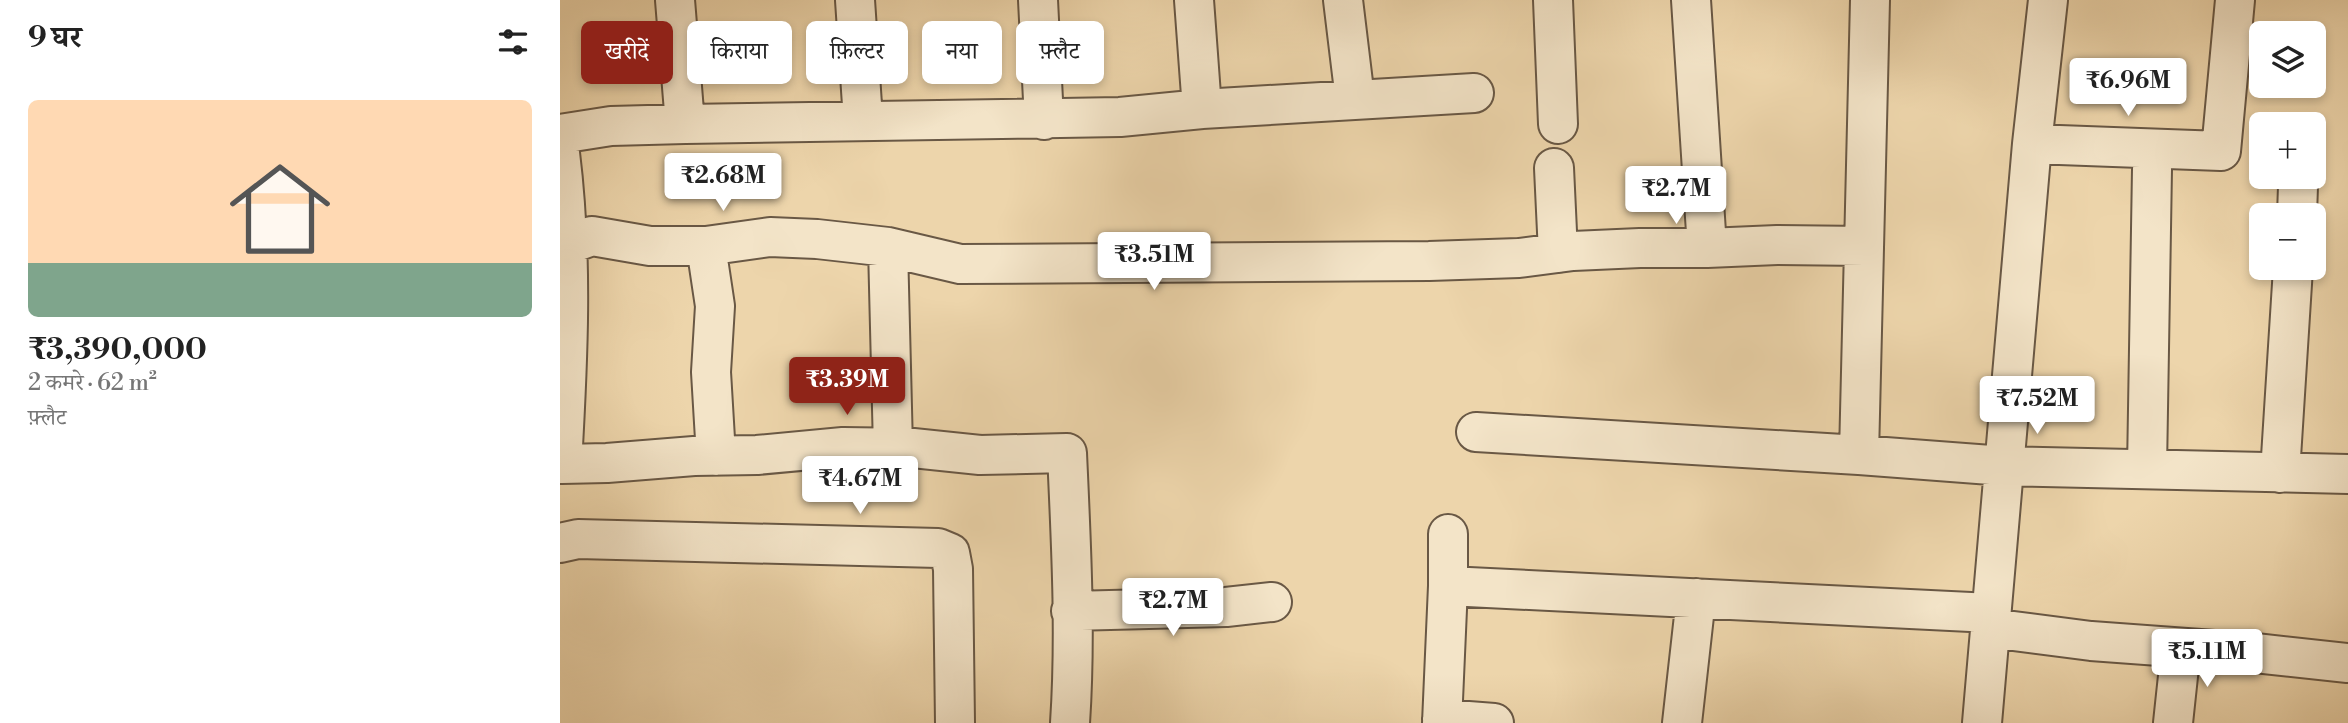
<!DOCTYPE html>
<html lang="hi">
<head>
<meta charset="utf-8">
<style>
  body { margin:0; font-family:"Libre Bodoni","Noto Serif Devanagari",serif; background:#f6f6f6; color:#222; height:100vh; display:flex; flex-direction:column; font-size:26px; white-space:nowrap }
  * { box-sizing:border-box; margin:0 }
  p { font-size:23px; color:#767676 }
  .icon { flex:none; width:38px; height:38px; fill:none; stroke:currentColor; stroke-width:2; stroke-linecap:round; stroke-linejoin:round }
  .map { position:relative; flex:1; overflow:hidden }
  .panel { display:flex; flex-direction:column; background:#fff; width:560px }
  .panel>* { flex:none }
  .top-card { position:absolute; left:21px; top:21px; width:665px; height:63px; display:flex; gap:14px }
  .controls { position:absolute; left:1689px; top:21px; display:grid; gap:14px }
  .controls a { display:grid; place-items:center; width:77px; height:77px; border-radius:10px; background:#fff; box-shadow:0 4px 10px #0003; font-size:35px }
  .price { position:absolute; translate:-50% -60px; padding:0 16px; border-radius:7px; background:#fff; color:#222; font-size:23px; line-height:46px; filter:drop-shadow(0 2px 4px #0008) }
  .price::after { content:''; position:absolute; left:50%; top:42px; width:21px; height:16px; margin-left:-10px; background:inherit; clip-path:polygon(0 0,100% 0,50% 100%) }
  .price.active { background:#8f2418; color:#fff }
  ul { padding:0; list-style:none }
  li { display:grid; align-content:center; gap:14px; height:371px; padding:0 28px }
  li span { display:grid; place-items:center; height:217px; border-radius:10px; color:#555 }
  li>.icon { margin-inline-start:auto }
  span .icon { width:126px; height:126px; fill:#fffc; stroke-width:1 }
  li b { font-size:30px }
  h2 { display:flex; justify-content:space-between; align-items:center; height:84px; padding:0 28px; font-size:30px }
  .chip { padding:0 24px; border-radius:10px; background:#fff; box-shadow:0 4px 10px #0003; font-size:24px; line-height:63px }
  .chip.active { background:#8f2418; color:#fff }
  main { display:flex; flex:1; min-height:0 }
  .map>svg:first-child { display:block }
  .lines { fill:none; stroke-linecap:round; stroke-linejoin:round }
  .minor-casing { stroke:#695845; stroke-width:42 }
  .minor { stroke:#f3e4c8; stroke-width:38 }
</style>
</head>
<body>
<main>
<section class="panel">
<h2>9 घर<svg class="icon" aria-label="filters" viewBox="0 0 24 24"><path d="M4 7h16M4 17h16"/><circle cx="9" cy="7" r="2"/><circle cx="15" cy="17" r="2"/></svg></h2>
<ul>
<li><span style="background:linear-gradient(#ffd9b3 75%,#7fa58c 0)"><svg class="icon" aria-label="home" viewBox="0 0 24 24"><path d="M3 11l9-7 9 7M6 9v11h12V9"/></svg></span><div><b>₹3,390,000</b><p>2 कमरे · 62 m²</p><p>फ़्लैट</p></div></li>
</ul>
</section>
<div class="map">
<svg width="1788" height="723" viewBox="0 0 1788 723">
  <rect width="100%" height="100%" fill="#edd5ab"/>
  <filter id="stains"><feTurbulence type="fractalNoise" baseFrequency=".00286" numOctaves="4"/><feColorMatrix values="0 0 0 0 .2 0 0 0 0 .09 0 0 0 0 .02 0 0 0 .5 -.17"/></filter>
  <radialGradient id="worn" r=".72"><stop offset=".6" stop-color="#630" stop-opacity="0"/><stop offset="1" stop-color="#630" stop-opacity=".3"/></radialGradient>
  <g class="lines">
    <defs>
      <path id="minor" d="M115,0L125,124
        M295,0L303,120
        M478,0L484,120
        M634,0L642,109
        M783,0L795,99
        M993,0L998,124
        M1131,0L1147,248L1217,245L1304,246
        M0,134L51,126L125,124L560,117L642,109L914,93
        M1472,144L1661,151L1675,0
        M0,153C13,257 8,360 2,464L47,463L134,456L197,455L283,447L353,448L420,455L507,453C511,542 516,634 510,723
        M994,168L998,253
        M1737,215L1738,186
        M7,245L32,236L90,246H146L210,237L257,239L328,247L400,264L869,261L959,258L1013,251L1080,248H1147
        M146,246L155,306L151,372L156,456
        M328,247L333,448
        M916,432L1299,455L1444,466L1788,474
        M1299,455L1310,0
        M1587,469L1592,169
        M1720,473L1733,268
        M0,543L18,539L378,548L390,553L393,569L395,723
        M888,586L1431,613
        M511,611L666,607L712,602
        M1430,628L1531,641L1695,653L1788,663
        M882,719L934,723
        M882,723L888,586V534
        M1122,723L1136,598
        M1422,723L1472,144L1488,0
        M1613,723L1621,648"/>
    </defs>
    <use href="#minor" class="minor-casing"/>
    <use href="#minor" class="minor"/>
  </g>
  <rect width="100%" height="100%" filter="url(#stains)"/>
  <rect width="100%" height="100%" fill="url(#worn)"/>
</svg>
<div class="controls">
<a><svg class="icon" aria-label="layers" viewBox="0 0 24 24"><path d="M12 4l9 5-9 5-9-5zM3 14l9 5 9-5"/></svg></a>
<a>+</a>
<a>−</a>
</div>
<b class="price" style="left:1568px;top:118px">₹6.96M</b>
<b class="price" style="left:163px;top:213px">₹2.68M</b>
<b class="price" style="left:1116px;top:226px">₹2.7M</b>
<b class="price" style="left:594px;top:292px">₹3.51M</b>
<b class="price active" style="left:287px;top:417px">₹3.39M</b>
<b class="price" style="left:1477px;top:436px">₹7.52M</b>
<b class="price" style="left:300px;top:516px">₹4.67M</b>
<b class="price" style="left:613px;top:638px">₹2.7M</b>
<b class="price" style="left:1647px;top:689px">₹5.11M</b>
<div class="top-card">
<a class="chip active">खरीदें</a>
<a class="chip">किराया</a>
<a class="chip">फ़िल्टर</a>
<a class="chip">नया</a>
<a class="chip">फ़्लैट</a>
</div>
</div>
</main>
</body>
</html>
